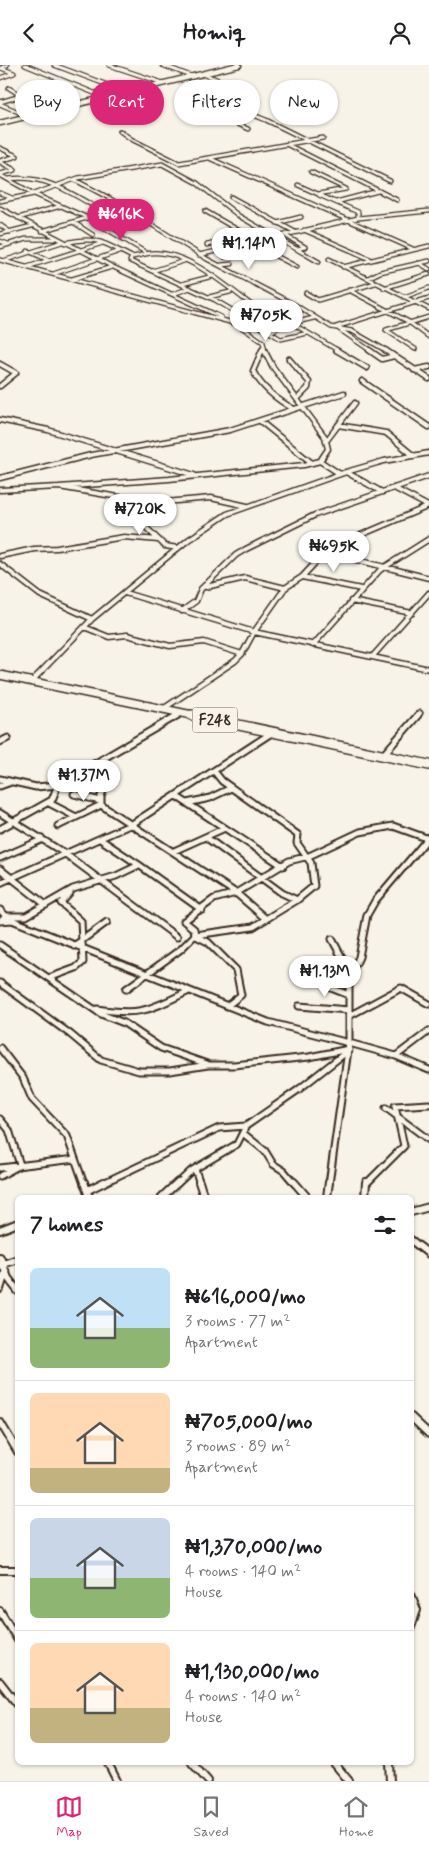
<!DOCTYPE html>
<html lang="en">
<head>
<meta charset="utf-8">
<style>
  body { margin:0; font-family:Mynerve,sans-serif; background:#f6f6f6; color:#202124; height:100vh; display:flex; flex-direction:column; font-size:19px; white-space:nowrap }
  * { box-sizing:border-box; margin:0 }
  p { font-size:16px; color:#757577 }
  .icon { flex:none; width:28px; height:28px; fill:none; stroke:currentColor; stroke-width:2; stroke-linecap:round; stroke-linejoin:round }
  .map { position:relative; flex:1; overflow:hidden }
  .side { position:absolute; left:15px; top:1130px; width:399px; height:570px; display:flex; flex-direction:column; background:#fff; border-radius:8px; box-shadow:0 1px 4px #0004 }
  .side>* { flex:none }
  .top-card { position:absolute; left:15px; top:15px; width:400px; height:45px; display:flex; gap:10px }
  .price { position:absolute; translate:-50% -42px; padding:0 11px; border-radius:18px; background:#fff; color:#222; font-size:16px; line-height:32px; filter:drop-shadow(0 1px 2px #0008) }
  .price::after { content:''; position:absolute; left:50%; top:30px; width:15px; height:11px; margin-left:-8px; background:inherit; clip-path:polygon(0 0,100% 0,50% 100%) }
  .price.active { background:#db2777; color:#fff }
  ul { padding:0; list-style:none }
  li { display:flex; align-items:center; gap:15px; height:125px; padding:0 15px }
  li+li { border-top:1px solid #e0e0e0 }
  li span { display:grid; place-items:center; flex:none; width:140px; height:100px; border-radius:8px; color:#555 }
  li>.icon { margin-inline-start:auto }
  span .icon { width:60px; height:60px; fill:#fffc; stroke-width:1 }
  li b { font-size:21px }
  h2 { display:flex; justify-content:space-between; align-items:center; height:60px; padding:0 15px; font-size:21px }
  .pill { padding:0 18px; border-radius:22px; background:#fff; box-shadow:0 1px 4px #0004; font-size:18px; line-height:45px }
  .pill.active { background:#db2777; color:#fff }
  header { display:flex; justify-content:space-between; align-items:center; height:65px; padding:0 15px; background:#fff; font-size:22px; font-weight:700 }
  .tab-bar { display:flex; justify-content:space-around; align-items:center; height:70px; border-top:1px solid #e0e0e0; background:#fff; font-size:14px; color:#757577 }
  .tab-bar a { display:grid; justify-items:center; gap:2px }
  .tab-bar .active { color:#db2777 }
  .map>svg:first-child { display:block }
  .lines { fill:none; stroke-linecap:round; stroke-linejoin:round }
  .minor-far3-casing { stroke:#3b2a1e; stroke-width:5.5 }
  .minor-far2-casing { stroke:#3b2a1e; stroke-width:7 }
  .minor-far1-casing { stroke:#3b2a1e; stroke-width:9 }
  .minor-casing { stroke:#3b2a1e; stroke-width:10 }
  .secondary-casing { stroke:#3b2a1e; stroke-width:7 }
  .primary-far1-casing { stroke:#3b2a1e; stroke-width:10 }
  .primary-casing { stroke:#3b2a1e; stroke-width:12 }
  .minor-far3 { stroke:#f7f3e8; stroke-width:3 }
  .minor-far2 { stroke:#f7f3e8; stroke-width:4 }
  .minor-far1 { stroke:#f7f3e8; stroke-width:5 }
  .minor { stroke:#f7f3e8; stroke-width:6 }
  .secondary { stroke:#f7f3e8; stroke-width:4.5 }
  .primary-far1 { stroke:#f7f3e8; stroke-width:7 }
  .primary { stroke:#f7f3e8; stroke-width:9 }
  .labels { text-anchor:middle; stroke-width:5; stroke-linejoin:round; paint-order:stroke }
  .shield { fill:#f7f3e8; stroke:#73665b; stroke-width:1 }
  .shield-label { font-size:15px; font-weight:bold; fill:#3b2a1e }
</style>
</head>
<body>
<header><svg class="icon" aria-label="back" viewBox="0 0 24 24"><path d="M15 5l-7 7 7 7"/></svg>Homiq<svg class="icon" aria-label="person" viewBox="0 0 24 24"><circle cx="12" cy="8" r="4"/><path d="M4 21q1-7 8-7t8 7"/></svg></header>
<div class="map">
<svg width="429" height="1716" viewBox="0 0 429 1716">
  <rect width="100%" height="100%" fill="#f7f3e8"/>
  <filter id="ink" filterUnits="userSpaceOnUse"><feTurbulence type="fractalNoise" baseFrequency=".02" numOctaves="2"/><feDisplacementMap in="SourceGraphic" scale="10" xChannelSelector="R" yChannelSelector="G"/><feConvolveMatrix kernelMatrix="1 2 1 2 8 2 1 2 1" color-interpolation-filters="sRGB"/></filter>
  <g filter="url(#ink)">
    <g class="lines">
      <defs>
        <path id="minor-far3" d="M25,0L104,32
          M54,0L105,19L110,25L95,28
          M109,0L163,18
          M162,0L191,11
          M203,9L243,24
          M0,13L14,8L1,3L7,0
          M199,28L266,55L390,116
          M0,37L17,32V28L9,23
          M197,38L214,34
          M0,39L28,51
          M242,45L221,52L248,64
          M120,66L131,74L179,98L323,73
          M288,80L397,135
          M0,83L17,91L0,96
          M209,93L413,184
          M0,97L15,105L0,109
          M0,110L34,129L88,153L145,187
          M8,114C45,109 71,128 102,146L108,144
          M75,115L109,133L207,194L297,241L331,262L352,266L387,286
          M298,120L318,129L346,124L311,107
          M0,128L12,133
          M319,130L358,147V153
          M231,132L295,167
          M0,136L34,129L78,113L162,99L197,118L239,151L319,197
          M336,137L378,126
          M0,143L113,202L221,252
          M205,146L257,176V181L297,202
          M18,153L61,141
          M73,157L93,170
          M277,158L301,152
          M0,160L10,167
          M304,165L370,194
          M42,166L87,153
          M0,169L32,161
          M286,171L305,182L297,184
          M0,176L8,179
          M65,178C97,170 104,178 132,192
          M207,180L247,171
          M0,182L26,174H55
          M28,186L48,195
          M199,190L358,153L429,146
          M225,192L262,185
          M329,194L429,244
          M0,195L237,259L263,277L265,286
          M3,196L62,177
          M419,198L429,204
          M221,200L232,199
          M27,202L103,178
          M343,202L429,181
          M152,206L184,196
          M53,209L120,186
          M368,213L380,207L429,196
          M72,214L112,202
          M182,219L213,211
          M384,223L429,209
          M349,225L409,257L429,272
          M306,228L318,235L375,218
          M173,229L190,223
          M209,232L230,227
          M404,232L429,223
          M293,259L339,286
          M280,261C245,239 194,184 151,188C145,189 138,191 132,192L130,196L215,235L281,274L308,268
          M271,267L280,261L314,253
          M415,284L386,265L429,252
          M262,286L263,283
          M371,286L336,262L429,233"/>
        <path id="minor-far2" d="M262,285L253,306C262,323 277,335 294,344
          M264,285L273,302L325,372L328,384L320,396
          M336,285L367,303
          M369,285L382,294L394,291
          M385,285L429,314
          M289,294L309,317L308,323L298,333
          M0,299L16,308L0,321
          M414,305L429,302
          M362,316L429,362
          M0,355L48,365L194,410
          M260,356L312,398
          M338,360L386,368L414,391
          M327,375L355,338
          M346,407L382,427
          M0,413L91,390L230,365L344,328
          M59,422L169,414L304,400L320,396L340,409
          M394,423L428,441
          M0,425L59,422L154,438L211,433L247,441
          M117,434L165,481L178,483
          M325,487L429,513
          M0,491L34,484L57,483L124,472L158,475
          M0,499L40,530L92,554
          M302,512L361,524
          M206,522L245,513L285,523
          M125,528L254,567L429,604
          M351,536L412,548
          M182,546L196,536L201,524L236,490L246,484L315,450L429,411
          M84,562L109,572L127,570L170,581L204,577L242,589
          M313,580L380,505L429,474
          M372,592L429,528
          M31,617L92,554L188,475L227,449L346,407L384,396L429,388
          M163,644L235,596L242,589L254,567L285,523L302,512L328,484L429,441
          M175,651L181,648
          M417,651L420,648"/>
        <path id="minor-far1" d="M0,677L8,673
          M383,690L418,650
          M84,705L105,721L101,731V740
          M0,714L36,722L58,720L178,650
          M0,721L11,717
          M74,729L100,736
          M176,731L283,801
          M49,738L76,752
          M187,738L210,733L231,723
          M101,740L236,828L266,854L297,835L314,821L311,798L297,778L298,770L222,716L214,706
          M0,748L64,788L177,872
          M58,761L101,740
          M0,764L52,735L58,720
          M429,772L375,836L367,850L359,892L349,914V978L396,991L429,1005
          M207,773L282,828L297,835
          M100,774L139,800
          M174,786L225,763
          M0,793L41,775
          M0,804L46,840
          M0,818L132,759L273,667
          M0,845L6,851
          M2,854L6,851H26L73,824L116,811L139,800L202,845
          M0,856L12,855L268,957L349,978L329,1119
          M195,870L194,864L184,856L214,834L236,828L289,796L309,791L360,767L393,761L429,774
          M196,871L208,877L236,905L241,930L227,941
          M332,874L345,898L352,904
          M0,880L101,949L124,958L161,983L207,999
          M74,881L107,857
          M49,913L76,903L83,897L81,856L61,838L70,828
          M0,918L70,969L101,995L139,1006H170L208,1000H234L309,992L349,984
          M331,923L349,930
          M126,924L181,884L195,870L253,862L266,854
          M299,941L349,945
          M97,944C142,951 149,945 189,926
          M349,951L401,923L429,939
          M0,983L23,1013L32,1034L67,1071L84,1119
          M396,991L429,966
          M386,1043L429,1075
          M0,1054L9,1065L20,1100L0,1111
          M244,1069L265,1086L273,1099L284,1106L295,1119
          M0,1103L75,1094
          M195,1104L200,1119
          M101,1119L219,1063L246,1061
          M177,1119L191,1106L237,1079L246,1061L298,1025L349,985
          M366,1119L404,1081L395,1041L429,1039"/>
        <path id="minor" d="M84,1117L89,1132
          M199,1117L204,1132
          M294,1117L307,1132
          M88,1125L104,1117
          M162,1132L178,1117
          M327,1132L329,1117
          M365,1132L366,1117
          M411,1147L429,1142
          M0,1165L18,1158
          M411,1175L429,1189
          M0,1192L8,1213L18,1226
          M0,1200L18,1194
          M0,1224L5,1208
          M411,1352L429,1369
          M0,1357L18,1387
          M0,1505H18
          M411,1529L417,1545L411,1562
          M0,1546L18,1575
          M0,1617L18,1640
          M108,1698L117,1716
          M192,1698L208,1716
          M334,1698L349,1716
          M389,1698L390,1716"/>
        <path id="secondary" d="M0,58L239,0"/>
        <path id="primary-far1" d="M0,610L197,651"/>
        <path id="primary" d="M191,650L429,700"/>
      </defs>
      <use href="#minor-far3" class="minor-far3-casing"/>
      <use href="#minor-far2" class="minor-far2-casing"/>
      <use href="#minor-far1" class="minor-far1-casing"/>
      <use href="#minor" class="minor-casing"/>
      <use href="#secondary" class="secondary-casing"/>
      <use href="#primary-far1" class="primary-far1-casing"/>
      <use href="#primary" class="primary-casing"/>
      <use href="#minor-far3" class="minor-far3"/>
      <use href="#minor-far2" class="minor-far2"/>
      <use href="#minor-far1" class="minor-far1"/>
      <use href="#minor" class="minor"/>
      <use href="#secondary" class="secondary"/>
      <use href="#primary-far1" class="primary-far1"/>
      <use href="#primary" class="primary"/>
    </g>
  </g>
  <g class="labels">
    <rect class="shield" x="192.5" y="642.5" width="45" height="25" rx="4"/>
    <g class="shield-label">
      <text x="215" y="660">F248</text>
    </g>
  </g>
</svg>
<b class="price active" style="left:121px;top:176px">₦616K</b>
<b class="price" style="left:249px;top:205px">₦1.14M</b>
<b class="price" style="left:266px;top:277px">₦705K</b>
<b class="price" style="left:140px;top:471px">₦720K</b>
<b class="price" style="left:334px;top:508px">₦695K</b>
<b class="price" style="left:84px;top:737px">₦1.37M</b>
<b class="price" style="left:325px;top:933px">₦1.13M</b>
<div class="top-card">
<a class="pill">Buy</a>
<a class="pill active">Rent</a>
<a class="pill">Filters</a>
<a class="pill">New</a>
</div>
<section class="side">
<h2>7 homes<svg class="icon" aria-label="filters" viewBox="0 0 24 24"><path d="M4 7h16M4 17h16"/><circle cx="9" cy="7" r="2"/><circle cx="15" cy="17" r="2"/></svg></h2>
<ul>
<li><span style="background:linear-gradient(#bfe0f5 60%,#8fb573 0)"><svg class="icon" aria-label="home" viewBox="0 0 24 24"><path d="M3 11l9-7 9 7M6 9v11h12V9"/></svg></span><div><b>₦616,000/mo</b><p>3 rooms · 77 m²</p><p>Apartment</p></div></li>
<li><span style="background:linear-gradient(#ffd9b3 75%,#c2b280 0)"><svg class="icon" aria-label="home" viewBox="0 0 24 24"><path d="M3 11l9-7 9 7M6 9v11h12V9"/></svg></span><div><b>₦705,000/mo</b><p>3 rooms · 89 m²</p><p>Apartment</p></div></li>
<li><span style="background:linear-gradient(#c9d6e8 60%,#8fb573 0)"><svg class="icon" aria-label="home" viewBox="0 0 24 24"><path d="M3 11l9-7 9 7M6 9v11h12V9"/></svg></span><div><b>₦1,370,000/mo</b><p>4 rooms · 140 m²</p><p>House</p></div></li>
<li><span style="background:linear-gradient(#ffd9b3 65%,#c2b280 0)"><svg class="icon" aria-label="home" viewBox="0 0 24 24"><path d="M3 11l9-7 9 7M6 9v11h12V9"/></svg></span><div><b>₦1,130,000/mo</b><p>4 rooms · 140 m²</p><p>House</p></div></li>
</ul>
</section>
</div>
<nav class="tab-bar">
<a class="active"><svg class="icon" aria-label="map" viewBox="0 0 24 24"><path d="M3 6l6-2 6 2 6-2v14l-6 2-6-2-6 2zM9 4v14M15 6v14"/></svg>Map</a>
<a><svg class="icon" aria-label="saved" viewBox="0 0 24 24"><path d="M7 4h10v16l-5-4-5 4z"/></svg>Saved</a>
<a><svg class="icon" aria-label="home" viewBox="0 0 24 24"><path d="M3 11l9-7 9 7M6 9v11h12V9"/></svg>Home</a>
</nav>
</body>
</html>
